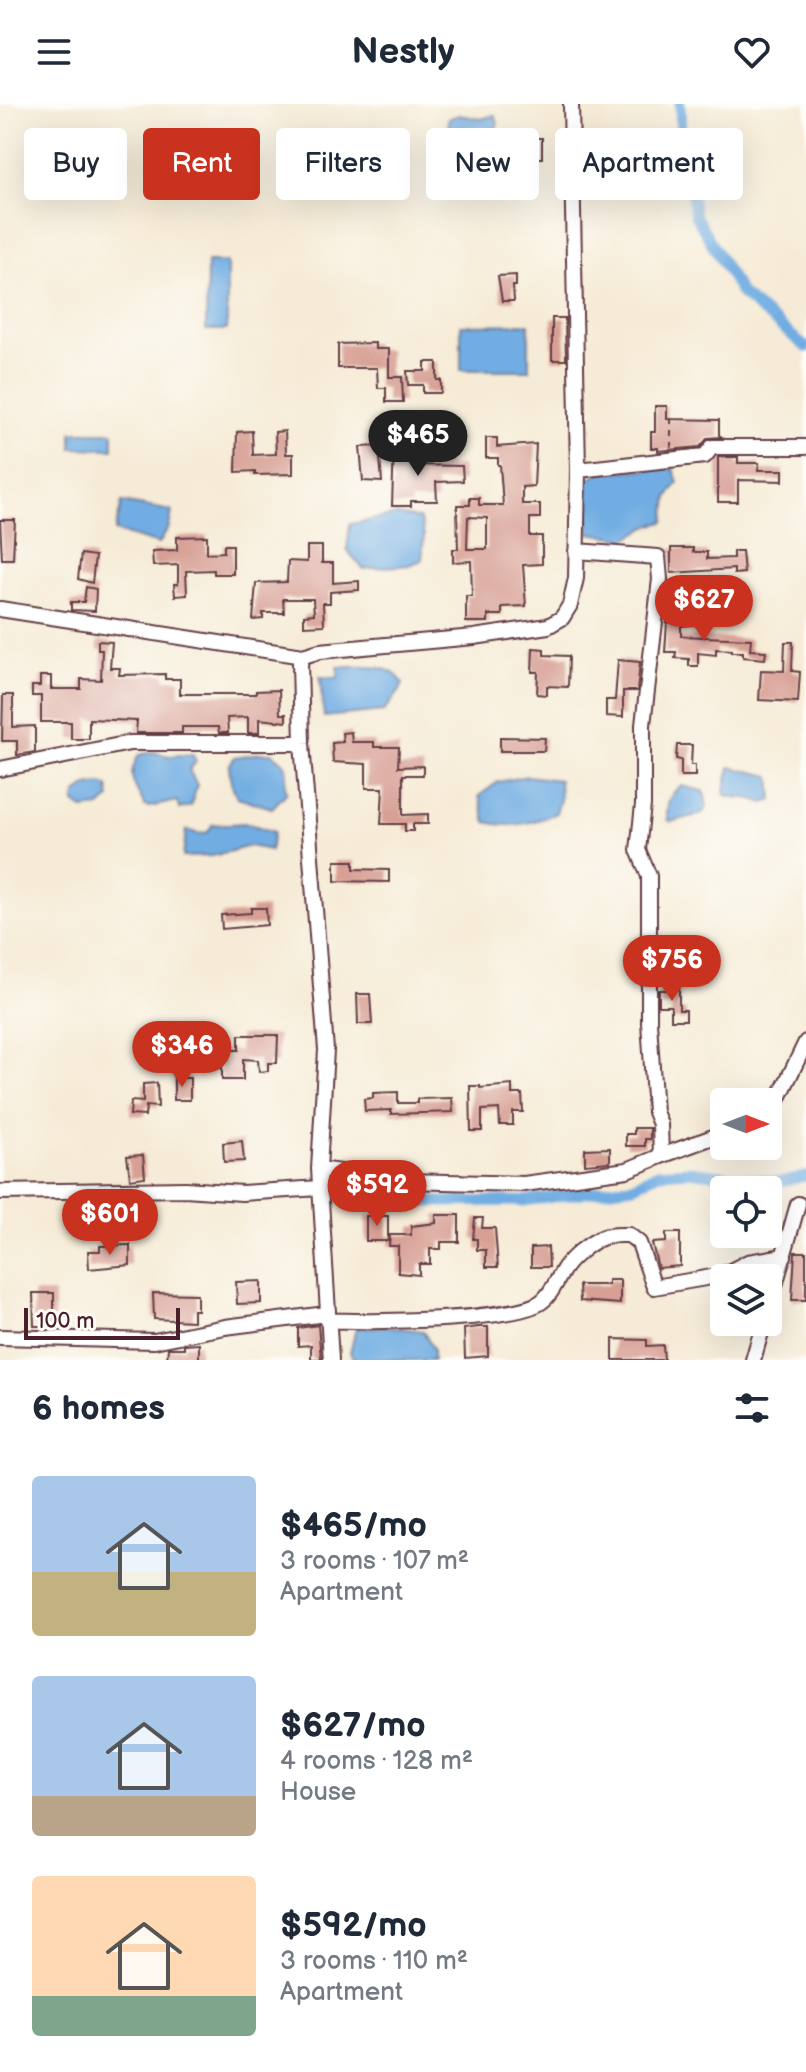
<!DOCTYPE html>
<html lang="en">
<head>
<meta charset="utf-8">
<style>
  body { margin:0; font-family:"Balsamiq Sans",sans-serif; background:#f2f2f3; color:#1f2937; height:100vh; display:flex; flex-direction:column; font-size:30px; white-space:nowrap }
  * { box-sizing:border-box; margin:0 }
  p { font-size:26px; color:#747a83 }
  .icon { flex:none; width:44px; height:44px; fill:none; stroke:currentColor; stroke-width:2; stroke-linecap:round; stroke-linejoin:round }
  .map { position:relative; height:1256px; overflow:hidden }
  .drawer { display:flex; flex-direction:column; background:#fff; flex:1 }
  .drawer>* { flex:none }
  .top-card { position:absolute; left:24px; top:24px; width:758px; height:72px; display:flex; gap:16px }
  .needle { width:52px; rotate:90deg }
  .tools { position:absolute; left:710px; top:984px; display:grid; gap:16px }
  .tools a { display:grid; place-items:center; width:72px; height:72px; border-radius:8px; background:#fff; box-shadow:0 8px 32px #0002; font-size:40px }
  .scale { position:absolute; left:24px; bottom:20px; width:156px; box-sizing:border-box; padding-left:8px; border:4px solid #4a1f2b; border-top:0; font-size:22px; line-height:28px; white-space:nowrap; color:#4a1f2b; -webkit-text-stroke:6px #fdfcf7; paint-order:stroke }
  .price { position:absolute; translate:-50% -68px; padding:0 18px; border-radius:28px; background:#c8321e; color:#fff; font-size:26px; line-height:52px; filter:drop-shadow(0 2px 4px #0008) }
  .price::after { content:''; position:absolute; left:50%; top:48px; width:24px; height:18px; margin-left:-12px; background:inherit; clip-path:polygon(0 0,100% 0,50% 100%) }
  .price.selected { background:#222; color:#fff }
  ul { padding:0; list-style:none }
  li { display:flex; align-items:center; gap:24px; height:200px; padding:0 32px }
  li span { display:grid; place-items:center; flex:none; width:224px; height:160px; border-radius:8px; color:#555 }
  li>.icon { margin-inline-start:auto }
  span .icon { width:96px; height:96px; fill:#fffc; stroke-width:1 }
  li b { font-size:34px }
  h2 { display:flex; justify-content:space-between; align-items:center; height:96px; padding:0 32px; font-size:34px }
  .pill { padding:0 28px; border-radius:8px; background:#fff; box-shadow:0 8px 32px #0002; font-size:28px; line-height:72px }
  .pill.selected { background:#c8321e; color:#fff }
  header { display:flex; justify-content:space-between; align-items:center; height:104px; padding:0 32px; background:#fff; font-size:36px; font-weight:800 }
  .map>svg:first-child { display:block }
  .water { fill:#71ade2; stroke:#5e6686; stroke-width:2 }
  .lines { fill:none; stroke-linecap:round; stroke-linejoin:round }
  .canal { stroke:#71ade2; stroke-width:11 }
  .building { fill:#d8a095; fill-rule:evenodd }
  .minor-casing { stroke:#643e45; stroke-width:18 }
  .path { stroke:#643e45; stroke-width:2; stroke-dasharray:6 6; stroke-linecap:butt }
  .minor { stroke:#fff; stroke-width:14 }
</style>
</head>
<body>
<header><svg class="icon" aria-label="menu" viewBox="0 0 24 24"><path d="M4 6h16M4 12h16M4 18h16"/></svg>Nestly<svg class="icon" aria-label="heart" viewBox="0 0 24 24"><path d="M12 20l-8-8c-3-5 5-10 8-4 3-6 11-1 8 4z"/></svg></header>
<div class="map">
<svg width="806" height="1256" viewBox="0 0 806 1256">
  <rect width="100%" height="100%" fill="#fdfcf7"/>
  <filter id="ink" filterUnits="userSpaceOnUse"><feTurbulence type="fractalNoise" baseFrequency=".0125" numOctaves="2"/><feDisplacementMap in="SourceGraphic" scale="16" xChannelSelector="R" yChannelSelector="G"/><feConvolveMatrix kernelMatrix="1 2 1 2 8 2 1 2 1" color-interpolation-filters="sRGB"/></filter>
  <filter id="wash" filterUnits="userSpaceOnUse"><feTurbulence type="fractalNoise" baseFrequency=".006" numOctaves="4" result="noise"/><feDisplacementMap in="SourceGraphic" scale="32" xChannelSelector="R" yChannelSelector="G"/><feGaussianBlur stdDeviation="1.8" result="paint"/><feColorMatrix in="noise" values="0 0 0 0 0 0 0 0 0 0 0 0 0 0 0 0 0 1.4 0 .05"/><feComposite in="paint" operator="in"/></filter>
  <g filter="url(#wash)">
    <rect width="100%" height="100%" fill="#f6ebd6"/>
    <path class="water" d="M459,11L481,15L495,11L498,19L496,24L486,28L450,32L448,15Z
      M207,158H227V226H206Z
      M529,220V266H461V221Z
      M72,328H113V345L72,344Z
      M673,364L678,378L668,393L665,418L651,421L626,435L589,429L586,376L600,368Z
      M122,398L172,407L169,423L159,440L115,427Z
      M397,411L420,415L424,432L422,456L409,461L363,465L347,446L350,420Z
      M338,563C360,564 393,557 403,580L399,588L384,607L324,613L320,573L338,574Z
      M153,648L169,652L193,650L196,658L189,666L197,681L191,702L179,705L177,697L150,703L145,702C135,680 125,675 139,651Z
      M260,649H273C276,653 285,658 286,663C289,672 282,678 287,688L272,704L237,693L231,679L229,662L235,653Z
      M730,663L771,672L773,696L763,699C750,691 738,696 724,690Z
      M527,672L559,676L560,696L556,709C533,719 511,725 486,718L479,692L498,678Z
      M101,680L108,682L110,694L100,703L83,705L75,699V693C82,682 88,681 101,680Z
      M681,682L704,687L707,702L702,710L670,718L667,715C667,700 668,691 681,682Z
      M247,719L274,728L270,746L250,742L212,752L183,753L186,726L199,730L208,728L212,721Z
      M384,1222L423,1227L433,1245V1256H355L350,1249L356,1224Z"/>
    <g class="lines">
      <path class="canal" d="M680,0L681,28L695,111L742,191L806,243
        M352,1090L420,1098L523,1097L633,1082L658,1069L689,1067L779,1078L806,1072"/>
    </g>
    <g id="blocks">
      <path class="building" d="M526,34H542V54H526Z
        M516,171V182H513L514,197H502L498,172Z
        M552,214H565L566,256H552Z
        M375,239V245H389V273H402L403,298H386V284H378L377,264H338V240Z
        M425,258H437V276H441V289H423V281H408L407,267H425Z
        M655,302H667V315L719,316V331L722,333L708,334L700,343L658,347V344H651V328H655Z
        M252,327L253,351L276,350L275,328L285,327L286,350H293V370L255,371V367L236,368L237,328Z
        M486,334H497V343L536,340L534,382L522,383V400H540V414H530V432H542V460L523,461L526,502L502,503V511H488V518H466V492H472L471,457L453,458V445H458L457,401H470V394H479V401H503L500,361H498V354H486ZM468,413L487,414V445H467Z
        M394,340H413V361L462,362L463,377L436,378L437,397H411V402H392Z
        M379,342L382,378L363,377L360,343Z
        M718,353H738V359H759L758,366H783V377L738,376V398H718Z
        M0,416H15L13,455H2Z
        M207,432V449L224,448V441H233V470H214V466L186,467L187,491L175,492L174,480H178V461L153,462L152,447L177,446V433Z
        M307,442H322V459H333V479L359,477V486L330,488V499H323L324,521L304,522V511L314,510L313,495H283L284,509H263V515L253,516L256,479L287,478L288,457L307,458Z
        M671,444H693V448H707V455L733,454V447H742L744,469L734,470V465L671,469Z
        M81,450L95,452L92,479L78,475Z
        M86,483L96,485L95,507L71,506V498H84Z
        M678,513L701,515V520L681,522V532L751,535L750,546L766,547L765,555L743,553V548H732V546L716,545V551L698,549V562H689V555L675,554L676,548H665L667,518L678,519Z
        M98,537L112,538L110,564H120L119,571L165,570V575H180V590H256V587L279,586L280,610H286V618L259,615V629H248V613L227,614L228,629H219L218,623H182V629H136L137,617L89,615V635H71V618H41V592H32V582H40V572H51V585H81V575L101,576L102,546H98Z
        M785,538H793L792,567L800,568L798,598L759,596L761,566L784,567Z
        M533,544L544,545V551L569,552L568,583L547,582V591L537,590L538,568H532Z
        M618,556L640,558L637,587H623V613L606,612V596H615Z
        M3,591H13V623L35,622V648L17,651V637H2Z
        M351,628L352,638H374V643H399L398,663L423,662V671H403V711L428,710V720H413V727H405V720H381L383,684H366V660L333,658L332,639L343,638L342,629Z
        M500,633L545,634L544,647H500Z
        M677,641H692L691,661H695V672H681V656L676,655Z
        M335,757H354V765L389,766V778L335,777Z
        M251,804H266L267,821L222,825L221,811L251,809Z
        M672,882H679V906H686V916H671V902H659V886H672Z
        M357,890H370L372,920H358Z
        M239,931H278L277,959H268V967L259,968L258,956L243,955V976H222V961H207V946H239Z
        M174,974H190V996H174Z
        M157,979L158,1003L146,1002L145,1012L130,1011L131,997L143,998V980Z
        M512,981V990H522L523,1008H513V1021H500L499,1005L482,1006V1027H471L470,982H480V984Z
        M398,988V999H417V995L452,994L453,1008L391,1010V1006L365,1007L364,995L373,994V989Z
        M634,1024H650V1035H645V1042H626V1030H634Z
        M242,1037L244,1057L224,1058L223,1039Z
        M610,1044V1058L585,1060V1045Z
        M143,1051L145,1073L130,1075L127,1052Z
        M436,1111H459V1138H441V1145H430V1160H419V1171L398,1169V1142H389L390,1131H411V1122L436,1119Z
        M366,1112H388V1137H366Z
        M475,1114H483L482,1124H495L498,1163H486V1146H477V1135H473Z
        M666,1129H680V1162L658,1164L652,1139L666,1138Z
        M130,1141V1161L89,1165L88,1147H100V1142Z
        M548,1143L549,1163H531V1144Z
        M795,1148H806V1196H792Z
        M608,1176H620V1200L580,1197L579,1181H608Z
        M261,1177V1199L237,1200L236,1178Z
        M33,1189H54V1222H34Z
        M153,1189L197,1190V1206H193V1217L154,1215Z
        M318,1221L321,1255H311V1241L298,1242V1224Z
        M478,1223H488V1252L465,1254L464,1225Z
        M613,1235L647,1236V1242L663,1241L664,1256H613Z
        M199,1240V1256H167L168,1244H184V1241Z"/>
    </g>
  </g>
  <g filter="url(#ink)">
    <use href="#blocks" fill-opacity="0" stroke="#643e45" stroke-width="2"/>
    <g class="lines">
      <defs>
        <path id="minor" d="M578,366L705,352L712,343H806
          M0,505L303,552
          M0,665L130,639H302
          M768,1004L777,998L806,938
          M661,1052L724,1029
          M319,1065L406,1077L524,1080L627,1066L661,1052L660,1020L655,1008L649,918V772L638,746L643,701V621L660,475L658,453L576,447
          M0,1088L185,1085L242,1089L320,1084
          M768,1206L798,1100
          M327,1216C363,1219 515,1217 541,1198C551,1191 556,1178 562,1168C569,1155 590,1138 604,1133C611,1130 621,1131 629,1131L639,1139L654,1183L723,1171L748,1158L784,1152
          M0,1233L154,1237L225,1223L326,1210
          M331,1256L319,1065L326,946L302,639L300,559L303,552L320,547L474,533L548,522L562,514L570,501L576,474L578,366L571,0
          M753,1256L764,1218"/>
      </defs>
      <use href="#minor" class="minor-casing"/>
      <path class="path" d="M671,344V311"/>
      <use href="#minor" class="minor"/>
    </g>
  </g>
</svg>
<div class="tools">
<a><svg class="needle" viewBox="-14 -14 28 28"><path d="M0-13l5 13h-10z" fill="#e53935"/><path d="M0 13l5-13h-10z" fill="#747a83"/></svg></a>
<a><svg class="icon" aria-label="locate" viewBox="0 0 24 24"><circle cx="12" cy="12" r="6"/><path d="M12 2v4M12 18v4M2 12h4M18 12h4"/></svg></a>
<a><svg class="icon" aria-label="layers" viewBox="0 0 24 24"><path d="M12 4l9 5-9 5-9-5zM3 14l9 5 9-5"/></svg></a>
</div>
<div class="scale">100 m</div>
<b class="price selected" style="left:418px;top:374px">$465</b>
<b class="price" style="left:704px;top:539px">$627</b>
<b class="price" style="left:672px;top:899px">$756</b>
<b class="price" style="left:182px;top:985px">$346</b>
<b class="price" style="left:377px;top:1124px">$592</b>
<b class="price" style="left:110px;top:1153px">$601</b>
<div class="top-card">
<a class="pill">Buy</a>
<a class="pill selected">Rent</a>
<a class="pill">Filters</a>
<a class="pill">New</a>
<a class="pill">Apartment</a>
</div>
</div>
<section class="drawer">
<h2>6 homes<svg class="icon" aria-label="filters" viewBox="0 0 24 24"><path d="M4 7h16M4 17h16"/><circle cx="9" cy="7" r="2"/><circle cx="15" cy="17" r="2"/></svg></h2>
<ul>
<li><span style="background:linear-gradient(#a9c7e8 60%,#c2b280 0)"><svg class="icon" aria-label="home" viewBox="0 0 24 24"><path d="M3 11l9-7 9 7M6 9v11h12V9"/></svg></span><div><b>$465/mo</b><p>3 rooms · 107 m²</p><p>Apartment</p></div></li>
<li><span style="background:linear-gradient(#a9c7e8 75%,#b9a48a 0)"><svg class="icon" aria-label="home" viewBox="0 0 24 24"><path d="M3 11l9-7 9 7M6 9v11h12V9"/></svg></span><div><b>$627/mo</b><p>4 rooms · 128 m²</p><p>House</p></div></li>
<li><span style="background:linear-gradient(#ffd9b3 75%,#7fa58c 0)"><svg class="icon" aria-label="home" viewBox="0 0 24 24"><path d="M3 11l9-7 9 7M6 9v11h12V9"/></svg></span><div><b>$592/mo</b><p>3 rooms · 110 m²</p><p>Apartment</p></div></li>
</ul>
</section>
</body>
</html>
